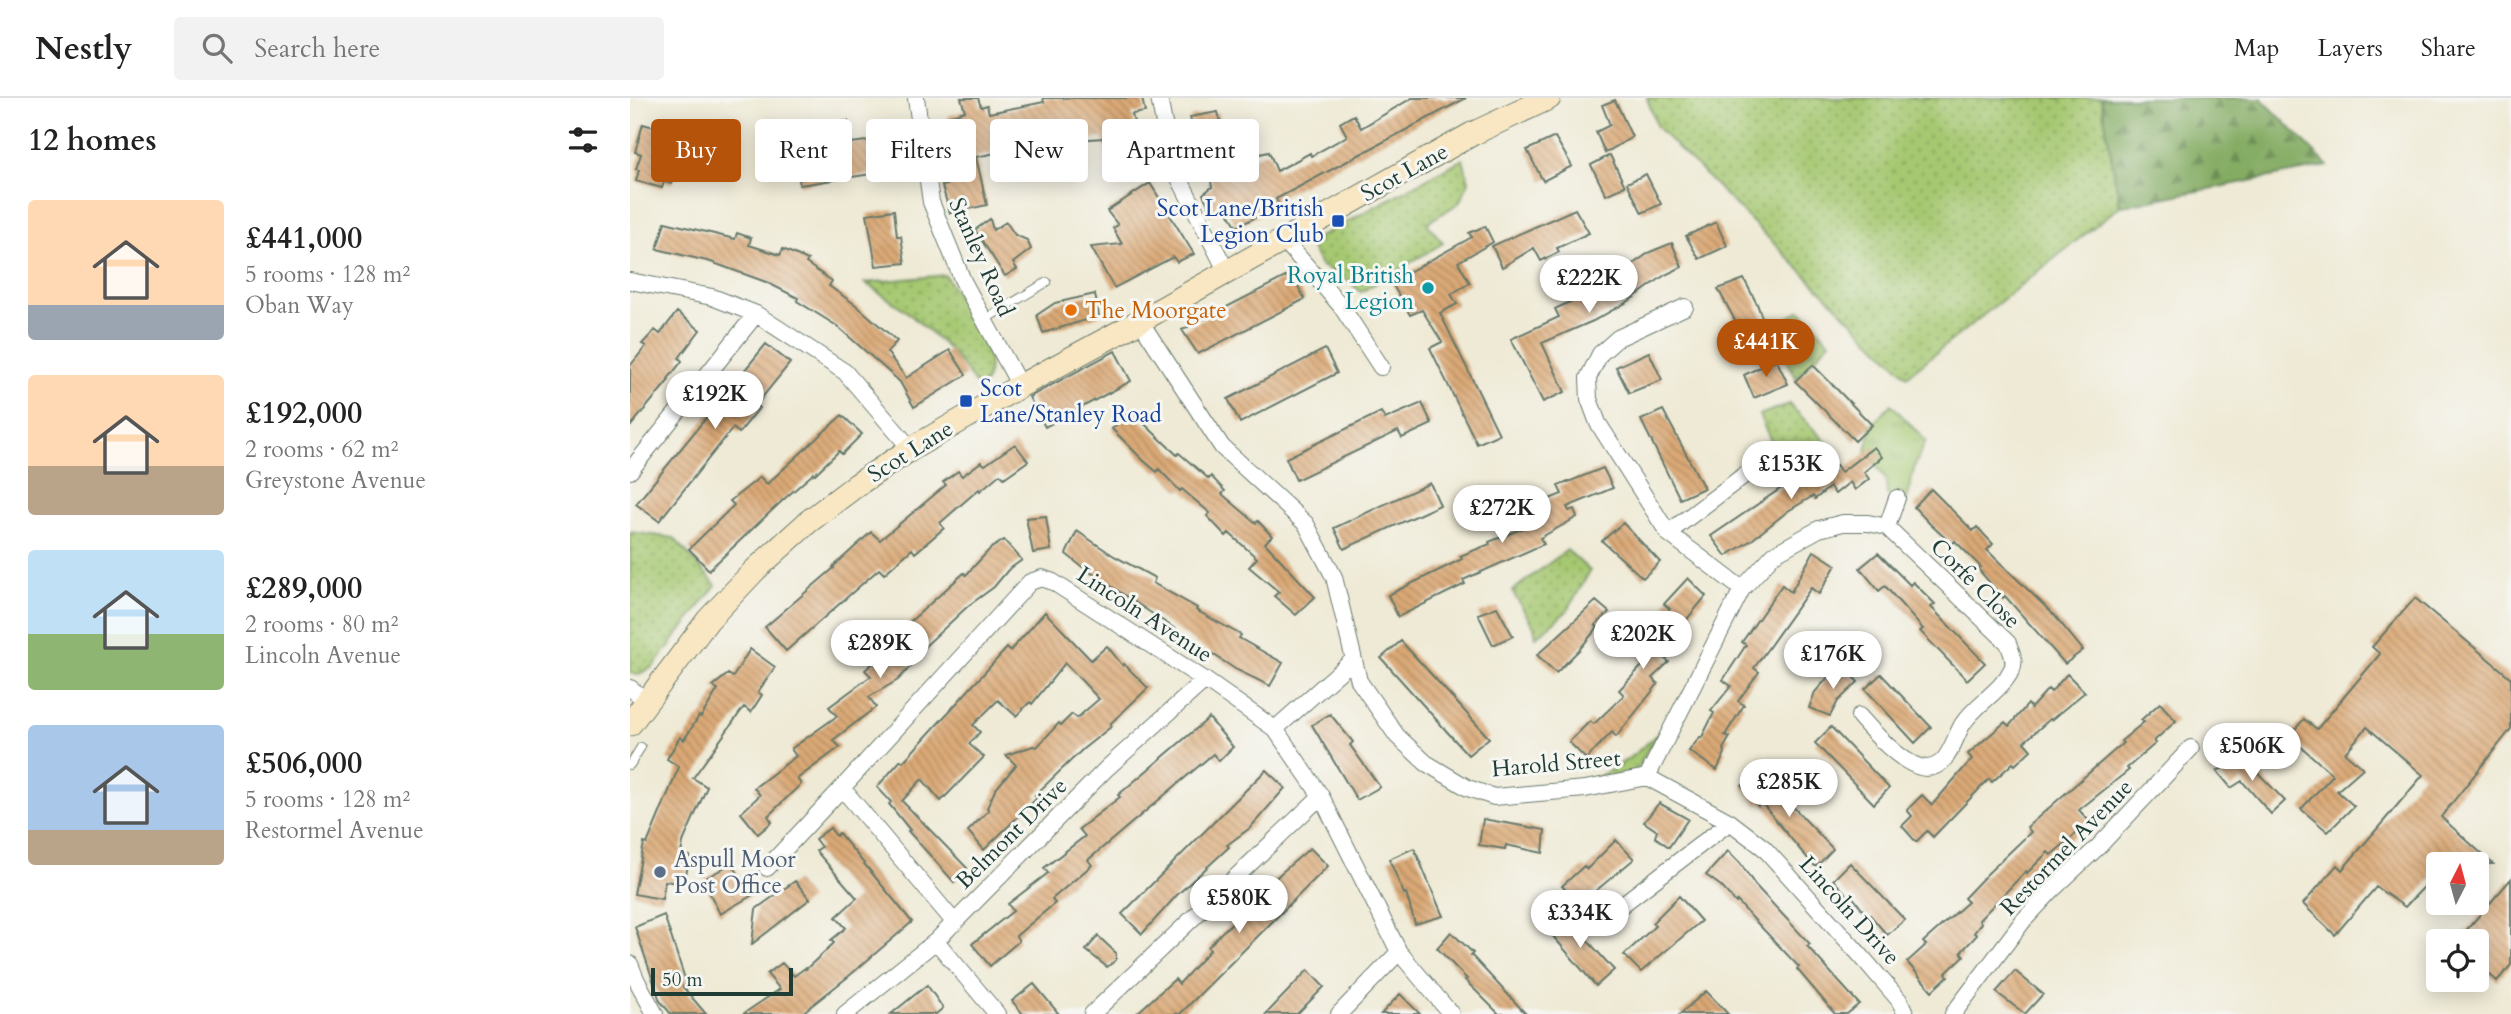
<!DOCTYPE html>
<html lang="en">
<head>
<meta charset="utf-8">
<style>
  body { margin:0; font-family:Cardo,serif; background:#f2f2f2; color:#222; height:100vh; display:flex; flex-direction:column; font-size:26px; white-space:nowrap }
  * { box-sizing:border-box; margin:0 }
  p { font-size:23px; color:#767676 }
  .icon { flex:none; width:38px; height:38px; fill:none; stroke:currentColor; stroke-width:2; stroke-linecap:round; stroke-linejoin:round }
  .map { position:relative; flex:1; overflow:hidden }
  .sheet { display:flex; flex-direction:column; background:#fff; width:630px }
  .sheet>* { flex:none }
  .banner { position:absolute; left:21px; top:21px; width:665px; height:63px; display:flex; gap:14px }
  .needle { width:46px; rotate:6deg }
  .tools { position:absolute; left:1796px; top:754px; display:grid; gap:14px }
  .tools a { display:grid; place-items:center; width:63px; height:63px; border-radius:7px; background:#fff; box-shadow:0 4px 18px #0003; font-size:35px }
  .scale { position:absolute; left:21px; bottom:18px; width:142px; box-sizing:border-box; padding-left:7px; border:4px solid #1f3d34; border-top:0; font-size:19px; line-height:24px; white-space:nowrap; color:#1f3d34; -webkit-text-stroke:5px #f6f6f2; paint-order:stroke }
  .price { position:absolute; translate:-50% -60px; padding:0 16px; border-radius:24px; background:#fff; color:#222; font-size:23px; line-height:46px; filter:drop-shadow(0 2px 4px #0008) }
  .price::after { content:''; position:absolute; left:50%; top:42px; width:21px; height:16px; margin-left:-10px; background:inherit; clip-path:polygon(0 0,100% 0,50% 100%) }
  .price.on { background:#b45309; color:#fff }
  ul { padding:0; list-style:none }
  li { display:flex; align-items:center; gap:21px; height:175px; padding:0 28px }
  li span { display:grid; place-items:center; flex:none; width:196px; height:140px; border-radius:7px; color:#555 }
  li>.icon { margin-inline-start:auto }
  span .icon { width:84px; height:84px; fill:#fffc; stroke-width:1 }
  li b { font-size:30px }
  h2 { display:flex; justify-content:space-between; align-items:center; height:84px; padding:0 28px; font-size:30px }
  .tag { padding:0 24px; border-radius:7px; background:#fff; box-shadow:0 4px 18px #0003; font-size:24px; line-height:63px }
  .tag.on { background:#b45309; color:#fff }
  header { display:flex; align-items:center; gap:42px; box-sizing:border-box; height:98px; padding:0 35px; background:#fff; border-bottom:2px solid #e0e0e0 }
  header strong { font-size:33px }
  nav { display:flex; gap:38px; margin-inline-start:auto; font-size:24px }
  .search { width:490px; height:63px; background:#f2f2f2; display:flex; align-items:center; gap:18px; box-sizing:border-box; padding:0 24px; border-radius:7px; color:#767676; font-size:26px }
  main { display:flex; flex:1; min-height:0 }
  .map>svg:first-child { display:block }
  .grass { fill:url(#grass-dots); stroke:#628252; stroke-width:2 }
  .forest { fill:url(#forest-firs); stroke:#52744c; stroke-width:2 }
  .park { fill:url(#park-tufts); stroke:#628252; stroke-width:2 }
  .building { fill:url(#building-back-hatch) }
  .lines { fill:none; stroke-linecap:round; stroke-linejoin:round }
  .service-casing { stroke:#687a6c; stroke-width:10 }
  .minor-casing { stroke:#687a6c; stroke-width:18 }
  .secondary-casing { stroke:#687a6c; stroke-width:25 }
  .service { stroke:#fff; stroke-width:8 }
  .minor { stroke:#fff; stroke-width:16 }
  .secondary { stroke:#f9e7c3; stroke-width:23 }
  .transit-dot { fill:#1a4fb4; stroke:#f6f6f2; stroke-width:2.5 }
  .culture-dot { fill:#0f9aa8; stroke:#f6f6f2; stroke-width:2.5 }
  .food-dot { fill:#e8710a; stroke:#f6f6f2; stroke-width:2.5 }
  .service-dot { fill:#5c6f8a; stroke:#f6f6f2; stroke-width:2.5 }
  .labels { text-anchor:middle; stroke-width:6; stroke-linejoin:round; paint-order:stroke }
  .street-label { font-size:23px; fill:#1f3d34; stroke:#f6f6f2 }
  .transit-label { font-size:23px; fill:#164399; stroke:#f6f6f2; text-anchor:end }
  .culture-label { font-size:23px; fill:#0d838f; stroke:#f6f6f2; text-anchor:end }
  .food-label { font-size:23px; fill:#c56008; stroke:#f6f6f2; text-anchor:start }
  .service-label { font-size:23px; fill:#4e5e75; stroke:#f6f6f2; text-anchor:start }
</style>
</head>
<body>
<header>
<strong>Nestly</strong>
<div class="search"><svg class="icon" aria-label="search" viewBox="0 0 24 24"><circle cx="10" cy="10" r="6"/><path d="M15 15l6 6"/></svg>Search here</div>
<nav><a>Map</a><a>Layers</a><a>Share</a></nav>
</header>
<main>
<section class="sheet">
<h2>12 homes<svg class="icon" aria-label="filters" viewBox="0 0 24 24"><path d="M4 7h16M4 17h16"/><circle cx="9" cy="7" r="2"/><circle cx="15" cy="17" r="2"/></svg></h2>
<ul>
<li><span style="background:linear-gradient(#ffd9b3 75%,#9aa5b1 0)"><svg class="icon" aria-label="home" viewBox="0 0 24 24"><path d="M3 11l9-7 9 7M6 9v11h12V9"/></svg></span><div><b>£441,000</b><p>5 rooms · 128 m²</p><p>Oban Way</p></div></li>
<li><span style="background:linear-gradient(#ffd9b3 65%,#b9a48a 0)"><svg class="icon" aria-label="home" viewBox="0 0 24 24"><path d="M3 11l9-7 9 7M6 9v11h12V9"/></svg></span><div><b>£192,000</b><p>2 rooms · 62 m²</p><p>Greystone Avenue</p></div></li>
<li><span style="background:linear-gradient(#bfe0f5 60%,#8fb573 0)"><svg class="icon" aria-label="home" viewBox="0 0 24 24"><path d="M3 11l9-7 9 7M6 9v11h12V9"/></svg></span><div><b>£289,000</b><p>2 rooms · 80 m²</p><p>Lincoln Avenue</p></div></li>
<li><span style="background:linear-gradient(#a9c7e8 75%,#b9a48a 0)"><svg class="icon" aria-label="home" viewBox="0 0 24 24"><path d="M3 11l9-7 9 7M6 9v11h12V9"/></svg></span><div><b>£506,000</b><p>5 rooms · 128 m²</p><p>Restormel Avenue</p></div></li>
</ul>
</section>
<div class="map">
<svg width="1881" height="916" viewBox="0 0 1881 916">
  <defs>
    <pattern id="grass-dots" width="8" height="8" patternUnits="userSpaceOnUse" patternTransform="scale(1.75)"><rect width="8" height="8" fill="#a6c871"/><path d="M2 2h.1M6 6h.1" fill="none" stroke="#87a45e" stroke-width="1.8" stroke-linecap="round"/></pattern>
    <pattern id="forest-firs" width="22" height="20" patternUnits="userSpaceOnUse" patternTransform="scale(1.75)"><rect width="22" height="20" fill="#84ac63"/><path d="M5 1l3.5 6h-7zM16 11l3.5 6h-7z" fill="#6b8d52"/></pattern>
    <pattern id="park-tufts" width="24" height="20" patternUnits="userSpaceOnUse" patternTransform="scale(1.75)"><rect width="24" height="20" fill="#a6c871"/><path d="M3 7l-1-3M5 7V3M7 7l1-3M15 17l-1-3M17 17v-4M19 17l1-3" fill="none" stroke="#87a45e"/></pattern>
    <pattern id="building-back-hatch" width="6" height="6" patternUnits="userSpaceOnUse" patternTransform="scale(1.75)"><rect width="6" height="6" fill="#dba976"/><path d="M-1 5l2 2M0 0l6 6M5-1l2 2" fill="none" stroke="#b18b62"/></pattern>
  </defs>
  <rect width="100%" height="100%" fill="#f6f6f2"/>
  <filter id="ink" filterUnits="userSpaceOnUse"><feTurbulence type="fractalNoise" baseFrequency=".0143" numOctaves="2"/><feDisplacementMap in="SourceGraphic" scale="14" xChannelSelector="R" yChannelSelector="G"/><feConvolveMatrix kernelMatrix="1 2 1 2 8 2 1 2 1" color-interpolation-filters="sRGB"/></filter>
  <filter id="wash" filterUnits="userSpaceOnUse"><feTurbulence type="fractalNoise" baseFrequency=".00686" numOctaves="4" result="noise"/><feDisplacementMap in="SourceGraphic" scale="28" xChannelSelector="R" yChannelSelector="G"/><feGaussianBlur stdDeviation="1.57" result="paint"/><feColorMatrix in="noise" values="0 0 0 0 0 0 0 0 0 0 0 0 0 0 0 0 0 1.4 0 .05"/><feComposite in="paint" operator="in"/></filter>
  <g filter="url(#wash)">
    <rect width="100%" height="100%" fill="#efead5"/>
    <path class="grass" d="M1017,0H1471L1490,108L1277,278L1027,29Z
      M833,61L839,84L829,105L797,125L813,145L731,194L711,177L691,168L678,145Z
      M315,177C329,201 352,228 358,256C361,268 357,282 351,293L321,253L275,212L235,185Z
      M1159,306L1199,347L1148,358L1129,317Z
      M0,434L44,440L86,487L23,569L7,577L0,575Z
      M937,452L960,473L937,513L906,539L904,529L882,493Z
      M1038,625L1015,656L1006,674L952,685C987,673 1012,652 1038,625Z"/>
    <path class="forest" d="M1471,0H1631L1698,68L1490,108Z"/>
    <path class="park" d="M1170,212L1200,244L1166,280L1141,231Z
      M1261,306L1296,343L1285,367L1276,403L1257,397L1256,382L1236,353L1242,327Z"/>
    <g id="blocks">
      <path class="building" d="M331,0H348L351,9L357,7L359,15L414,4L413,0H512L515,14L502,16L513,66L481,73L473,40L432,43L431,38L389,47L390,50L346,59L357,107L320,115L312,88L317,87L312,68L327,65L316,27L320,26L318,18L335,13Z
        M782,0H836L646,101L649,107L607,129L595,109L582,115L573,96L582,89L575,52L568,54L560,19L588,14L602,72L630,56L639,54L647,73L680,55L681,58L717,38L710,25L724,17L731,30Z
        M985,2L1002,39L975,55L966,34L980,27L972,7Z
        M218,23L221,45L244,42L248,75L170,87L167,70H171L164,31Z
        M13,26L38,33L31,66L58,74L43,81L42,86L34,84L32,90L6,83L9,72L6,71L11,56L5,54Z
        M925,39L942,68L913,83L897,52Z
        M980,57L995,88L976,97L961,67Z
        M1016,76L1031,106L1012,115L997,85Z
        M520,85L564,156L547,164L543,159L484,190L461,149L492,146L483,130L488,127L477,113Z
        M945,111L959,135L927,150L929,154L911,163L904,150L872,169L862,148Z
        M264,112L267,138H271L275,165L246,168L237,116Z
        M360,121L363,132L376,124L385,137L397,142L401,151L383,165L387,171L375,178L345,132Z
        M35,124L105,141L107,135L121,140L119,147L150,157L153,151L178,162L176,165L202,183L199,188L226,207L267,243L257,254L276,280L320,252L336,277L284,309L270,284L207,228L167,203L168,200L136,184L81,164L27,151Z
        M1086,124L1097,148L1069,161L1056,138Z
        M855,128L863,144L828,164L840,185L821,196L827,206L810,215L869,336L847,346L800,250L812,244L792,212L780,217L761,184L842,139L839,135Z
        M1042,145L1052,169L1035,177L999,203L963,223L912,245L935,294L913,304L881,241L929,219L925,211L971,189L1020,154Z
        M661,176L675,201L568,256L552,232Z
        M1114,181L1127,206L1136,230L1114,239L1088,191Z
        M465,196L469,218L413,235L407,217L425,205Z
        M47,214L70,232L49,260L52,263L38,281L39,282L0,329V268L16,248L12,246L25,232L30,236Z
        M136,246L160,265L126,307L129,310L109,335L103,330L29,423L6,406Z
        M695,251L707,275L610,325L598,301Z
        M485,253L501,283L415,329L399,299Z
        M1019,254L1032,282L999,295L986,269Z
        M1146,261L1158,286L1124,300L1114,277Z
        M1183,267L1242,327L1225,343L1165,283Z
        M792,305L802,326L772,340L768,333L666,382L656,360L751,314L755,321Z
        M500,312L547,357L549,355L579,381L581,378L595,393L592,396L626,425L628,423L642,438L635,445L685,499L666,517L644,498L649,494L619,469L627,460L599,435L596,438L577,418L580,415L552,391L550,393L529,371L527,374L513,362L482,331Z
        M1033,312L1074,390L1050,401L1011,322Z
        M212,317L232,336L212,356L209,353L185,376L184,375L153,402L79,472L59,451L104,407L100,403L130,379L137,386Z
        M385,346L398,363L374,380L370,376L350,393L349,391L310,425L314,430L285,455L282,451L254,476L249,471L156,553L135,529L204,470L203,469L241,434L250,442L316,387L313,384L328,373L332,378L351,364L355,367Z
        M1244,349L1252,359L1234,374L1239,381L1225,392L1220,384L1205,396L1200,389L1185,401L1183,398L1158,413L1123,441L1096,458L1081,438L1169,378L1172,382L1186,371L1191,378L1206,367L1211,374Z
        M973,370L983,390L937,409L939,413L944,411L947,419L910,440L914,446L833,482L835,486L768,519L758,497L832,461L830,458L860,446L859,444L908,424L905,417L921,409L917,402L932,396L928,388Z
        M800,385L810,407L714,451L704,430Z
        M1301,391L1343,433L1347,429L1363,446L1357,452L1425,518L1453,552L1435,566L1375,498L1373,500L1348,471L1351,469L1325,443L1322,446L1301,427L1284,409Z
        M416,418L421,452L403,455L396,420Z
        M993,425L1030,464L1013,480L972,443Z
        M447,433L484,458L525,480L523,485L567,510L566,512L611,537L609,540L653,565L640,588L605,571L451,468L436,456Z
        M374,442L392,462L378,472L364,489L338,508L278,564L281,568L268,582L239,599L246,609L203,642L210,649L167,681L171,686L138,718L142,724L128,736L111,715L130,697L124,690L166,658L161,651L207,618L199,609L241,578L235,572L272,540L269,536L282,522L334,475L336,477L360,451Z
        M1184,453L1206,467L1189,496L1181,490L1124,570L1129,574L1108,603L1114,607L1095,637L1100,639L1093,651L1095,655L1087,672L1059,653L1070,639H1072L1084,615L1081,613L1101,588L1093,582L1116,547L1112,544L1152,487L1161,494Z
        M1248,455L1280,487L1283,484L1305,506L1301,509L1355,565L1337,582L1290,533L1293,531L1255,488L1249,493L1230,470Z
        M1058,480L1076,498L1053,526L1056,529L1042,542L1048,547L1034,560L1039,564L1022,580L1028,586L986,639L982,634L956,661L939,644L960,623L964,626L994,597L989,592L1014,566L1009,561L1022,547L1018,543L1031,529L1026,525L1040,511L1034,506Z
        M1785,500L1881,580V631L1811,719L1863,766H1808V774L1775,809L1746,789L1705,837L1673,806L1707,767L1712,772L1793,677L1737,629L1715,655L1733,670L1707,693L1724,708L1698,734L1671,711L1703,677L1659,638L1674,621L1687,631L1750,556L1742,549Z
        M966,503L979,514L965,527L968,529L949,552L926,575L907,557Z
        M867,509L883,538L863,547L848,516Z
        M415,514L461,562L477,548L493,568L494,566L518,590L480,626L482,628L453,651L405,697L408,699L354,752L338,733L359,712L357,710L365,692L386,667L376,657L403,648L407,649L429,625L431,627L442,616L447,620L469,601L435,565L402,606L400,604L386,618L368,602L343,627L350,634L339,646L354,659L311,703L292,681L272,703L337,770L324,784L278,733L280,732L259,706L261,704L247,689L271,662L273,664L377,550L380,553Z
        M771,543L859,640L838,657L751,560Z
        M120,551L145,569L128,594L132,597L121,614L114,609L63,680L77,689L53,744L51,756L60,758L54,786L35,783L32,801L4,796L14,745L17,746L49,669L37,661L50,639L54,642L69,618L71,619L88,591L83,588L98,576L103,579Z
        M1210,566L1228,584L1208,603L1200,618L1179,610L1185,594Z
        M1251,576L1301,629L1285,645L1235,591Z
        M1437,576L1455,594L1421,622L1420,621L1394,644L1401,652L1385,667L1383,665L1362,684L1359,681L1303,739L1297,733L1286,744L1272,728L1282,718L1277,712L1292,697L1302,707L1342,661L1338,656L1375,624L1379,628L1398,606L1401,610L1418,591L1421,594Z
        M1530,605L1546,623L1524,643L1526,645L1497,670L1499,672L1449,712L1460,724L1421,757L1418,754L1397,775L1396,773L1349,822L1351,825L1344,835L1347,837L1331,854L1334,858L1316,875L1318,878L1302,893L1277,864L1296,847L1293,844L1338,804L1334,800L1356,777L1401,734L1397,729L1493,645L1491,643L1514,624L1511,622Z
        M700,616L723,644L720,647L750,689L727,702L682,627Z
        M579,620L603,649L589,663L583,656L458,762L462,767L422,801L425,805L386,838L389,843L360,868L342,846L383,813L378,806L418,775L414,770L455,738L449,731L490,699L488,697Z
        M1201,629L1259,690L1244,706L1185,645Z
        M1613,659L1655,703L1641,716L1612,683L1601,690L1587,673Z
        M636,672L655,690L620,730L597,747L599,749L547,797L512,836L492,816Z
        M1131,675L1203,751L1188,767L1185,768L1172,754L1131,704L1128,708L1112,688Z
        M1029,705L1058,721L1039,749L1025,739L1027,733L1014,724Z
        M853,721L915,732L913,755L876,747L875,751L849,747Z
        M200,730L206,738L209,735L282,824L219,878L171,916H113L150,891L137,876L152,865L164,878L175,870L176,871L204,845L201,842L216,830L206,819L227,800L186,753L191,749L185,741Z
        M986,742L1004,761L950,806L932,788L954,768L957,771Z
        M680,750L698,768L550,916H506L545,881L549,886L580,852L578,849L591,835L615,813L614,811L651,775Z
        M784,750L813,818L785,826L776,795L774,796L759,761Z
        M1098,753L1110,765L1125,787L1180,846L1177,848L1229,906L1217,916H1205L1167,871L1169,869L1131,829L1107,803L1106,805L1091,788L1076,777Z
        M102,765L121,798L90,816L73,782Z
        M1220,765L1275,822L1257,837L1240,817L1238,819L1222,798L1220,800L1203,782Z
        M1881,781V867L1867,883L1846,865V844H1826Z
        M165,783L180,801L122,846L126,811Z
        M1049,798L1071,823L1011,874L994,857L1025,828L1022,825Z
        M933,815L984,872L966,888L916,830Z
        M34,817L57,887L53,889L76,916H41L30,903L5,829Z
        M821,834L843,855L841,857L896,916H869L835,882L837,881L807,850Z
        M468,838L486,855V862L477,869L456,852Z
        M678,872L694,889L667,916H636Z
        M1385,873L1413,896L1395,916L1366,894Z
        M404,886L429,916H393L382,903Z
        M297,887L313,910L306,916H261Z
        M1076,893L1098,916H1050Z
        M770,896L790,916H751Z"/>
    </g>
  </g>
  <g filter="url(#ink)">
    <use href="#blocks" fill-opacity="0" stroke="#687a6c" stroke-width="2"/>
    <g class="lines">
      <defs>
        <path id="service" d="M354,222L417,184
          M0,667L11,649"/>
        <path id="minor" d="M286,0L301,104L333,183L390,288
          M529,0L538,46L548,78L597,174
          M654,142L711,208L751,269
          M0,183L82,199L126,216L215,274L281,351
          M1055,209L988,240L970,256L958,280L959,301L968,325L1038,435L1112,491
          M510,223L592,349L676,426L704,479L729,583L767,638L796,665L838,690L864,699L955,691L1017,679
          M0,373L126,216
          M1257,429L1267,400
          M1038,435L1125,369
          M0,590L16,602
          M1229,618C1243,634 1274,669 1296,670C1318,670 1323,643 1332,627C1345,606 1371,594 1382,571C1386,562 1381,554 1378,545L1257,429
          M645,631L723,562
          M1017,679L1112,491L1144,456L1189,431L1213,425H1238L1257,429
          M1017,679L1100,724L1134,750L1232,859L1269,902L1276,916
          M212,690L325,825
          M137,770L212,690L400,484L412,480L423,484L575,582L645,631L691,698L769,854L821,916
          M972,822L1100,724
          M306,843L367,916
          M0,866L6,881L25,916
          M215,916L306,843L477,670L575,582
          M462,916L691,698
          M709,916L769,854
          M1323,916L1393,823L1420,794L1469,748L1561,650"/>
        <path id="secondary" d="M0,626L78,522L125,472L178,424L228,386L281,351L390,288L510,223L842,36L919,0"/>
      </defs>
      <use href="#service" class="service-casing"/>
      <use href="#minor" class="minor-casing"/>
      <use href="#secondary" class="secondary-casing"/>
      <use href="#service" class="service"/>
      <use href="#minor" class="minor"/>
      <use href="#secondary" class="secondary"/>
    </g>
  </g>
  <g class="transit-dot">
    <rect x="701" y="116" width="14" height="14" rx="3.5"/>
    <rect x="329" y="296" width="14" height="14" rx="3.5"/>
  </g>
  <circle class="culture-dot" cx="798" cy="190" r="7"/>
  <circle class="food-dot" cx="441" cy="212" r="7"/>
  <circle class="service-dot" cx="30" cy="774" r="7"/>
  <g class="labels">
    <g class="street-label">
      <text transform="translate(774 74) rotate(-29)" y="8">Scot Lane</text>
      <text transform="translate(352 159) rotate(66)" y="8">Stanley Road</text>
      <text transform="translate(280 353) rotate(-32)" y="8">Scot Lane</text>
      <text transform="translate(1346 485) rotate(45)" y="8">Corfe Close</text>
      <text transform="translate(515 516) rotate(33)" y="8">Lincoln Avenue</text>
      <text transform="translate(926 665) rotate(-5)" y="8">Harold Street</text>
      <text transform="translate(381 735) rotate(-45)" y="8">Belmont Drive</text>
      <text transform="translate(1436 749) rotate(-46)" y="8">Restormel Avenue</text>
      <text transform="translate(1220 812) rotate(48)" y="8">Lincoln Drive</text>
    </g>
    <g class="transit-label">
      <text x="694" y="118">Scot Lane/British<tspan x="694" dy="26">Legion Club</tspan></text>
      <text x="350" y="298" text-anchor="start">Scot<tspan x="350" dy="26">Lane/Stanley Road</tspan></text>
    </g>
    <g class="culture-label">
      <text x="784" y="185">Royal British<tspan x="784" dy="26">Legion</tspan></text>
    </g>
    <g class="food-label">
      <text x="455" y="220">The Moorgate</text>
    </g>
    <g class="service-label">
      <text x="44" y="769">Aspull Moor<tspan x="44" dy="26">Post Office</tspan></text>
    </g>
  </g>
</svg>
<div class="tools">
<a><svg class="needle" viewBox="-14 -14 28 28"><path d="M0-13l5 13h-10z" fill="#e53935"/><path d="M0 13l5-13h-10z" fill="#767676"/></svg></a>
<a><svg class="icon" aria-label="locate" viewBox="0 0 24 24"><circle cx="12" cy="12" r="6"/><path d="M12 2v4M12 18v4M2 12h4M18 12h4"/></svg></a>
</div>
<div class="scale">50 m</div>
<b class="price" style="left:959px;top:217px">£222K</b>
<b class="price on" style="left:1136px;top:281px">£441K</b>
<b class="price" style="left:85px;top:333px">£192K</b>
<b class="price" style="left:1161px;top:403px">£153K</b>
<b class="price" style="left:872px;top:447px">£272K</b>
<b class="price" style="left:1013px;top:573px">£202K</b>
<b class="price" style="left:250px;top:582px">£289K</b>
<b class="price" style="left:1203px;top:593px">£176K</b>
<b class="price" style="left:1622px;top:685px">£506K</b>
<b class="price" style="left:1159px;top:721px">£285K</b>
<b class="price" style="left:609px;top:837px">£580K</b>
<b class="price" style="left:950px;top:852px">£334K</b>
<div class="banner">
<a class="tag on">Buy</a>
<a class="tag">Rent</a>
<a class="tag">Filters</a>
<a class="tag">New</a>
<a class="tag">Apartment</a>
</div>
</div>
</main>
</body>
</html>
